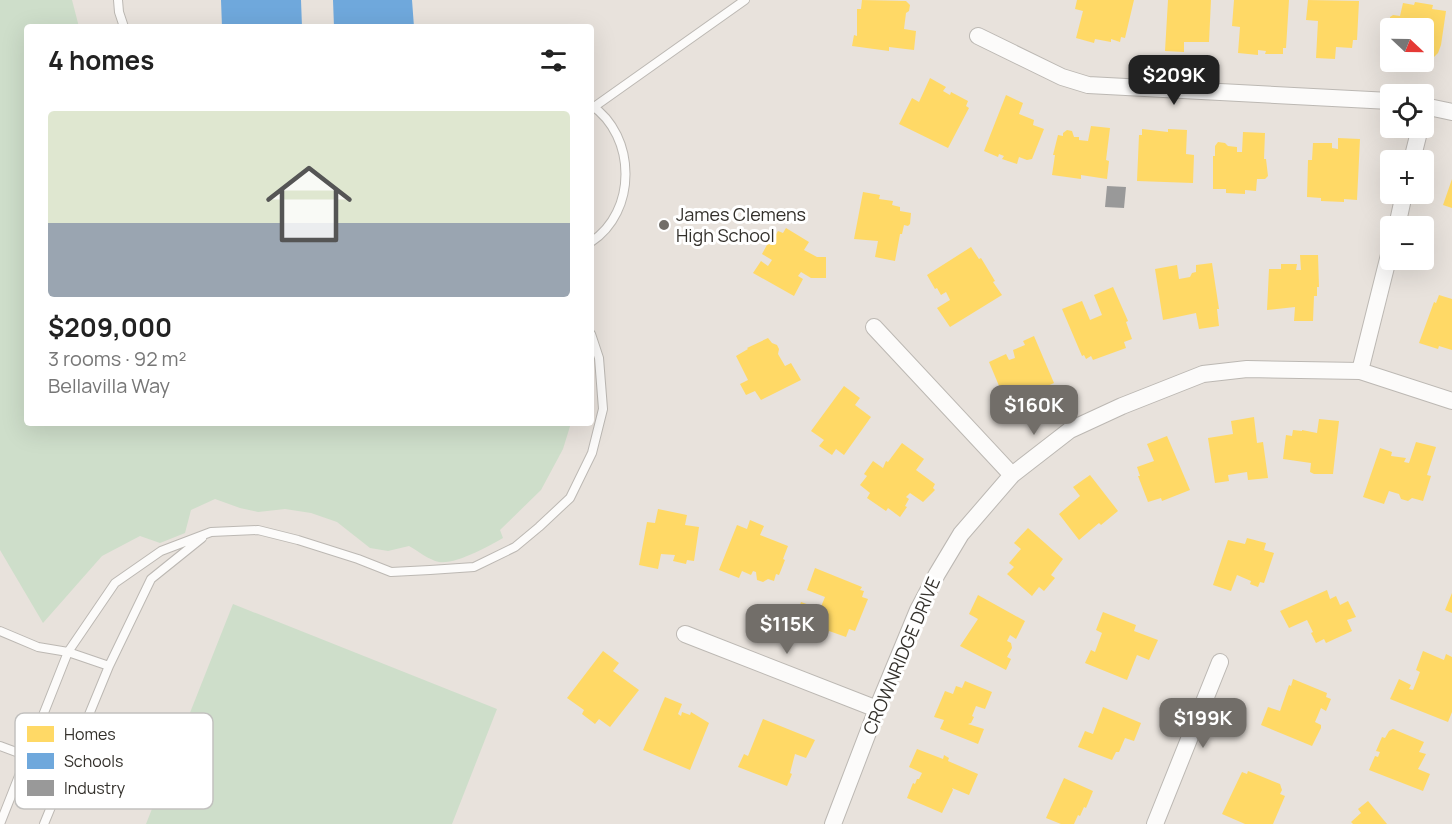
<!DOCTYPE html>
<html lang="en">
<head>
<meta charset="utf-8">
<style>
  body { margin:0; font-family:Manrope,sans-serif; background:#f2f2f2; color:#222; height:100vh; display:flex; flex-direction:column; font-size:22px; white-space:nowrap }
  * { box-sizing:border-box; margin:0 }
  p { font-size:20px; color:#767676 }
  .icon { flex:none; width:33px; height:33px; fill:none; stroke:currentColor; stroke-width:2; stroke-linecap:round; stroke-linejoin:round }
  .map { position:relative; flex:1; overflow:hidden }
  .sheet { position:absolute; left:24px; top:24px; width:570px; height:402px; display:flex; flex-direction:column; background:#fff; border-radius:6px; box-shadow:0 6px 24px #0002 }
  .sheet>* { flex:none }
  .needle { width:39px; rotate:112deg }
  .buttons { position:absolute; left:1380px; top:18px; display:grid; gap:12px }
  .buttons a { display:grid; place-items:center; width:54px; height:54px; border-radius:6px; background:#fff; box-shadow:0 6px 24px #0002; font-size:30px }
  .price { position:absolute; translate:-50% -51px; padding:0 14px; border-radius:12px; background:#726e69; color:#fff; font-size:20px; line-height:39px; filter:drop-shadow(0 2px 3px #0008) }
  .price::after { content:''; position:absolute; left:50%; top:36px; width:18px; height:14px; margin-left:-9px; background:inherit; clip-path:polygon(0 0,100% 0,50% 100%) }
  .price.current { background:#222; color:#fff }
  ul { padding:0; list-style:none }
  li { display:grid; align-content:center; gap:12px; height:318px; padding:0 24px }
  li+li { border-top:2px solid #e0e0e0 }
  li span { display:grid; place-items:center; height:186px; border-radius:6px; color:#555 }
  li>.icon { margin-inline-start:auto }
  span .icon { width:108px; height:108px; fill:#fffc; stroke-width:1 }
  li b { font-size:26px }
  h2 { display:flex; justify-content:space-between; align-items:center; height:72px; padding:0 24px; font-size:26px }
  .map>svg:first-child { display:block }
  .green { fill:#cedeca }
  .homes { fill:#ffd966 }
  .schools { fill:#6fa8dc }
  .industry { fill:#999 }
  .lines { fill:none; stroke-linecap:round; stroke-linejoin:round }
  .service-casing { stroke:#bcb8b3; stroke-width:10 }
  .minor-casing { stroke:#bcb8b3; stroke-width:18 }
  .service { stroke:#fcfbfa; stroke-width:8 }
  .minor { stroke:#fcfbfa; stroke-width:16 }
  .poi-dot { fill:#726e69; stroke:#fff; stroke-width:2 }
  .labels { text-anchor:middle; stroke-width:6; stroke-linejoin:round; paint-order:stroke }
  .poi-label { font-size:18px; fill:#33302b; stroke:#fff; text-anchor:start }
  .street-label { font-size:18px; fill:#33302b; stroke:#fff }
  .key { fill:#fff; stroke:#c2c1bf; stroke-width:1.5 }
  .key-label { font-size:16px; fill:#33302b }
</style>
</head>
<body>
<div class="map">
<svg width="1452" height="824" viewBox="0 0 1452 824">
  <rect width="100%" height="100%" fill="#e8e2dc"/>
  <path class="green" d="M0,0H72L79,27H27V423H571L563,449L541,490L500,530L503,538C489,546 455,565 439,562C429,560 418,551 409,546L388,551L370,548L337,522L311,513L285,509L258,512L240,508L215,499L191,510L185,533L160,543L140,536L102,556L43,623L0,550Z
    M233,604L497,709L452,824H146Z"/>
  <path class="homes" d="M862,0L906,1L910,5L909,11L906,13L904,29L916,31L914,50L889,47V51L852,46L854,35L857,36V9H861Z
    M1077,0H1134L1125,38L1121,37L1120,42L1111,39V42L1095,39L1094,43L1076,38L1083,11L1075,9Z
    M1168,0H1211L1209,42H1184V52L1165,51Z
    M1234,0H1289L1286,48H1283V54H1265L1266,51L1258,50V55L1238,53L1240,27L1232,26Z
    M1308,0L1359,1L1357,40H1353L1352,48L1336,47L1335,59L1316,58L1318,21L1306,20Z
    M1415,2L1433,5L1432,9L1446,11L1441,45L1438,53L1434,57L1424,52V28H1390V17L1393,15L1400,16L1403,3L1414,5Z
    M930,78L946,87L943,91L950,95L951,92L968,101L966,106L969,108L948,148L899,124L912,98L919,102Z
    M1006,95L1023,103L1019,114L1034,120L1033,125L1044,129L1032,159L1027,160L1019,157L1017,164L1002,159L1004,156L999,154L998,157L984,151Z
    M1091,126L1110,128L1106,160L1109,161L1107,179L1081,175V179L1052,175L1055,155H1053L1058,135L1063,136V133L1067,130L1072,131L1074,137H1079V140L1088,141Z
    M1142,129L1168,132V129L1187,130L1186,154L1194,155L1193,183L1137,181L1139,135H1142Z
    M1243,132L1265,133L1264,159H1266L1268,176L1265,179H1257L1256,191L1245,190V194L1226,193V189H1213V156H1215V146L1218,142L1225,143L1228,146L1237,147V152H1242Z
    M1338,138L1360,139L1357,200L1344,199V202L1321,201V198L1307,197L1308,160H1312L1313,143H1332V148L1338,149Z
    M1452,179V208L1443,205Z
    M863,192L880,195L879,199L893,201L892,205L900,207V211L911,213L910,224L908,226L904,225L902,234H900L895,261L875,257L878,241L854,239Z
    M786,228L809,242L804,250L817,257H826V278H811L801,272L798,276L803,279L794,296L753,273L761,261L768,266L772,260L762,254L773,234L775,236L778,231L783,233Z
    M971,247L979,259L981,258L995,281L993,282L1002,295L950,327L937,308L950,300L946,292L941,295L937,288L935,289L927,275Z
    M1300,255H1318L1319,287H1317V296H1314L1313,321H1294L1295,307L1267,310L1269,269H1281V264H1297L1296,270H1301Z
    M1212,263L1219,309H1217L1219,326L1199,329L1196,313L1163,320L1155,269L1177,265L1179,279L1190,277L1192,273L1196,272V265Z
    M1113,287L1128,321L1126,322L1132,339L1124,342L1126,348L1093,360L1091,356L1086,359L1084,355L1082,356L1062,309L1082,301L1090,320L1102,315L1094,295Z
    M1439,295L1452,299V350L1439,346L1438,349L1419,343L1434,302L1436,303Z
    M1034,336L1054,383L1043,388L1042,386L1023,392L1028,402L1010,412L989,362L1006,354L1009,360L1015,358L1013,350L1025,345L1023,341Z
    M768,338L772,343L777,345L779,349L778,354L785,366L791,363L801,380L761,400L755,391L746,395L740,384L748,380L736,356L748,349L747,348Z
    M844,386L860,398L855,405L871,417L844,455L836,449L832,455L819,446L824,440L811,431Z
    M1254,417L1257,443L1263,442L1268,478L1248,480L1247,472L1228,475L1229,481L1215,483L1208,438L1233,434L1231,421Z
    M1319,419L1339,421L1333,474H1314L1310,472L1311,463L1283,459L1286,435L1292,436L1293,430L1302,431V430L1317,433Z
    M1167,436L1190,490L1162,501L1161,498L1148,502L1138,476H1140L1137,467L1154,461L1147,444Z
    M1416,442L1436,447L1427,475L1431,476L1423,501L1412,498L1408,501L1401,499L1399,494L1389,491L1384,504L1363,497L1380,448L1392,452L1391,456L1406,458L1404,462L1409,463Z
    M902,443L924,459L916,470L935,484L933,488L935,490L923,502L910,493L906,497L909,499L905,506L907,507L900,517L888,508L886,511L867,498L870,493L860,485L867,476L864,474L873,461L883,468L886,461L888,462Z
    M1090,475L1118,511L1101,525L1099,523L1079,540L1059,514L1080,496L1073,487Z
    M658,509L687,515L685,525L699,527L694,561L687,560L686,564L673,561L675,555L661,554L658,569L639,565L647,522L655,523Z
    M750,520L764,526L760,535L788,546L783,559L785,560L779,575L776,574L774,581L768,579L763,582L757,580L756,572L753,571L751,575L742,571L739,578L719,570L737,525L747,529Z
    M1028,528L1063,559L1051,575L1055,578L1044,591L1039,587L1032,596L1007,574L1014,567L1009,563L1021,549L1014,543Z
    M1247,538L1266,543L1264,550L1274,553L1264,583L1260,582L1258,587L1250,584L1251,581L1237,575L1231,591L1213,585L1228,540L1245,544Z
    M815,568L862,587L860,590L864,591L862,597L868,599L855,631L849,629L846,637L829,631L827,635L794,622L801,602L820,609L825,597L807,590Z
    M1327,590L1330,599L1336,596L1340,605L1348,601L1356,617L1347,620L1352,631L1326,643L1324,639L1316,643L1311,633L1313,632L1307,620L1289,628L1280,611Z
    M1452,593V613L1445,610Z
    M978,595L1025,621L1016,639L1010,635L1007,641L1011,643L1012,648L1007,657L1011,659L1006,670L960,646L978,619L969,614Z
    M1103,612L1136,625L1134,631L1158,640L1149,660L1137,655L1127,680L1085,663L1091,650L1095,652L1102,633L1096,630Z
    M603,651L619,663L613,671L639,690L610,727L599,719L595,724L582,714L584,710L567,698Z
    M1423,651L1444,660L1446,654L1452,657V712L1448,722L1390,699L1399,679L1411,685L1409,689L1413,690L1420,672L1416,670Z
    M1293,679L1327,693L1326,697L1331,699L1326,711L1321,708L1315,722L1321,725V728L1312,746L1261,725L1268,707L1280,711L1289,685L1291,686Z
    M965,681L992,692L985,709L976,706L972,716L974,717L971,723L968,724L984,729L978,744L940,729L944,720L934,717L945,691L953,694L956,686L962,688Z
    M665,697L682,704L678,714L681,716L682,712L690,715L691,712L709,723L690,770L643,750Z
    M1103,707L1141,723L1134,741L1125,738L1119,752H1116L1112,760L1078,747L1085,731L1093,734Z
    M763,719L815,740L806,758L795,754L790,773L792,774L787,786L738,767L744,754L748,756Z
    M1393,729L1424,742L1419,752L1426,754L1418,769L1430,774L1423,791L1369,770L1375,756L1378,757L1380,752L1376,751L1382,737L1385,738L1389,731Z
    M917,749L943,759L944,755L949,758L948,761L978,774L969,795L952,788L953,790L942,813L907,798L913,783L915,784L917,779H919L922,773L909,767Z
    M1248,771L1280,784L1282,790L1280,794L1285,796L1273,824H1245L1222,814L1242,772L1247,774Z
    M1064,778L1093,791L1086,808L1084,807L1080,816L1078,815L1074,824H1061L1046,818Z
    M1368,801L1387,824H1353L1351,822L1361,813L1358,809Z"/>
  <path class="schools" d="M221,0H301L302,27H222Z
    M333,0H412L414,27H334Z"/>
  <path class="industry" d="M1107,186L1126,187L1124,208L1105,207Z"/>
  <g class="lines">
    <defs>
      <path id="service" d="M118,0L119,12L124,27
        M591,105C637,136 637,212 591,242
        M594,107L745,0
        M0,631L38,647L68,652L109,666
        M0,746L27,756
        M0,824L68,652L115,583L161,551L211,532L258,530L298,540L358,559L391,572L430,570L474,567L515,547L539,527L570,498L592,453L603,409L599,358L591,334
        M44,824L109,666L151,579L202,538"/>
      <path id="minor" d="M978,36L1062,77L1088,85L1390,101
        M1424,106L1452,112
        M1412,160L1420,128
        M1397,226L1404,194
        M874,327L1012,475
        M1360,371L1390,251
        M685,634L877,709
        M833,824L877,709L918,610L937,574L961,534L1012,475L1070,430L1122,406L1203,374L1247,369L1360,371L1452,401
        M1155,824L1220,662"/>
    </defs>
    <use href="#service" class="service-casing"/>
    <use href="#minor" class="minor-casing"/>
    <use href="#service" class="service"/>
    <use href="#minor" class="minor"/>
  </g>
  <circle class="poi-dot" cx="664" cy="225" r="6"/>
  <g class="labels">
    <g class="poi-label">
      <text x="676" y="221">James Clemens<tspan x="676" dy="21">High School</tspan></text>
    </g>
    <g class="street-label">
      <text transform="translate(902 656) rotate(-67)" y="6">CROWNRIDGE DRIVE</text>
    </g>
  </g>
  <rect x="15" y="713" width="198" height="96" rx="9" class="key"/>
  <rect x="27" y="726" width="27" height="16" fill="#ffd966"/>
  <rect x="27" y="753" width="27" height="16" fill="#6fa8dc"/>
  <rect x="27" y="780" width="27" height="16" fill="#999"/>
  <g class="key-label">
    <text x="64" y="740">Homes</text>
    <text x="64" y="767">Schools</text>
    <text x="64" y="794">Industry</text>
  </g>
</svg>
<div class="buttons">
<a><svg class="needle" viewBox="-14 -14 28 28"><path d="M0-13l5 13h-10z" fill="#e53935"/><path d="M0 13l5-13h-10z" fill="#767676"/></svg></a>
<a><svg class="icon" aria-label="locate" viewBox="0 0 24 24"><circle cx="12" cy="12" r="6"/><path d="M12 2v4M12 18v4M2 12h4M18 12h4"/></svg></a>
<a>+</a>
<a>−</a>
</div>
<b class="price current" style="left:1174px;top:106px">$209K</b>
<b class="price" style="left:1034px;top:436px">$160K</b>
<b class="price" style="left:787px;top:655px">$115K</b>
<b class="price" style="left:1203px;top:749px">$199K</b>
<section class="sheet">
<h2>4 homes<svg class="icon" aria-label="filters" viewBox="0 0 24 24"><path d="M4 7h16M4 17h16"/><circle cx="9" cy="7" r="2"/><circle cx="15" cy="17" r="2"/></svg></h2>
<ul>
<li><span style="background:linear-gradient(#dfe7d0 60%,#9aa5b1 0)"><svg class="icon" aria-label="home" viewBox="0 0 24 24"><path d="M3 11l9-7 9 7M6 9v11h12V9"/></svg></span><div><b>$209,000</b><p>3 rooms · 92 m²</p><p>Bellavilla Way</p></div></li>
</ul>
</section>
</div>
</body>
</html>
